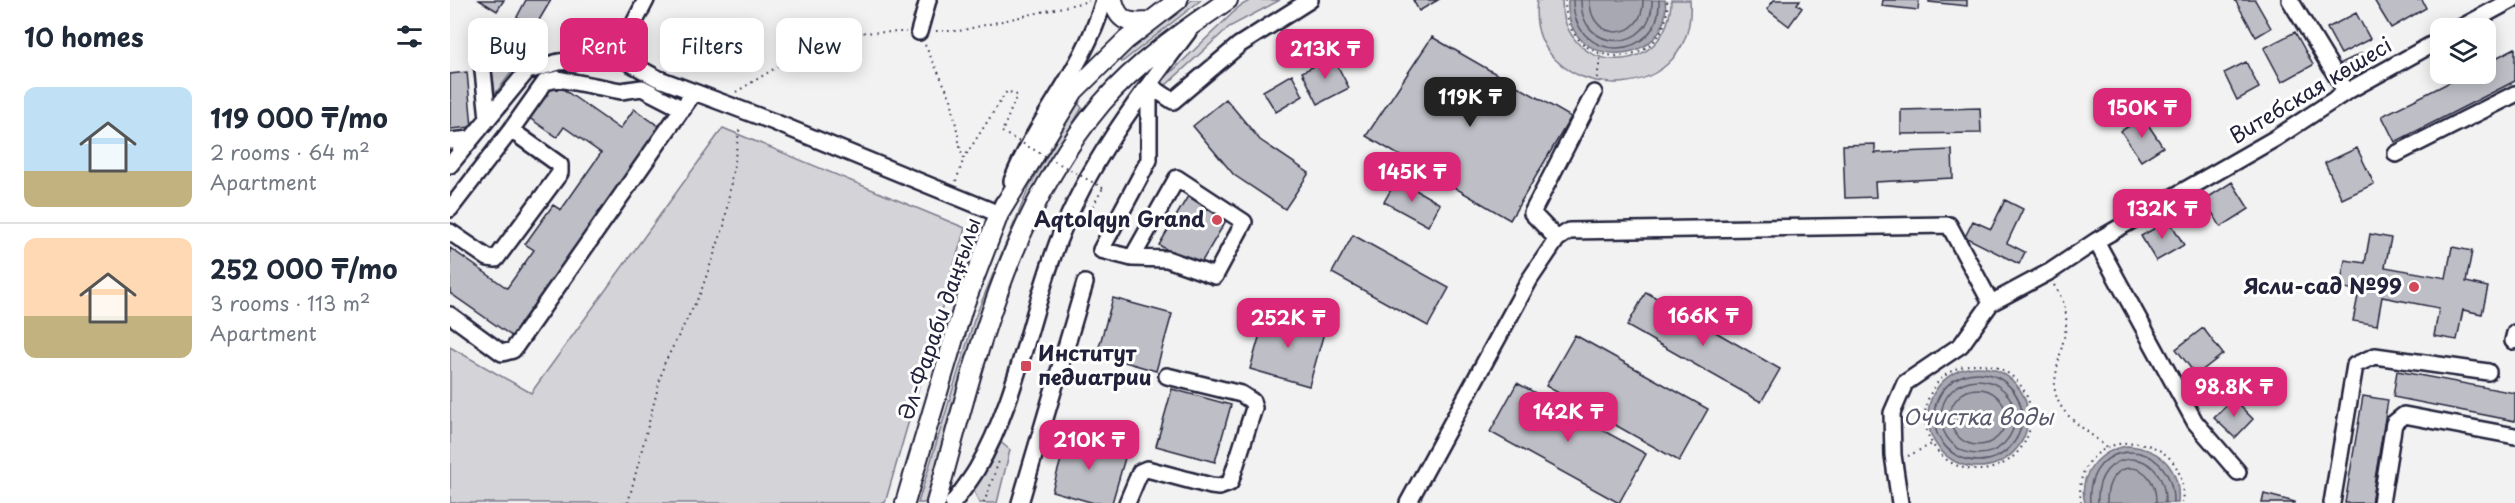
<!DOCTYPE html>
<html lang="en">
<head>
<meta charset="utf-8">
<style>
  body { margin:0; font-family:"Playpen Sans",sans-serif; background:#f6f6f7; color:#1f2937; height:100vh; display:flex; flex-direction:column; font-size:22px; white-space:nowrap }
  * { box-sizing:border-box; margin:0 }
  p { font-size:20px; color:#747a83 }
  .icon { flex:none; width:33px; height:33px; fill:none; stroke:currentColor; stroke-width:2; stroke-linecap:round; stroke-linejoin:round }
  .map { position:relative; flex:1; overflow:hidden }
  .panel { display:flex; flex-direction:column; background:#fff; width:450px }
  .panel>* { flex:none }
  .hud { position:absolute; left:18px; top:18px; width:570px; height:54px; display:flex; gap:12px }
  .buttons { position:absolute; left:1980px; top:18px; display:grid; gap:12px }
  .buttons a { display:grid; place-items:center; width:66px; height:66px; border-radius:12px; background:#fff; box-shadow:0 3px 15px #0003; font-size:30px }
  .price { position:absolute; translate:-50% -51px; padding:0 14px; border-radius:12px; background:#db2777; color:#fff; font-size:20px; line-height:39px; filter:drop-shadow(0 2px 3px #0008) }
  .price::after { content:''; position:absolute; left:50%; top:36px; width:18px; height:14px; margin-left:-9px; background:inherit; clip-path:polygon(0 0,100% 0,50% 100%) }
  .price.current { background:#222; color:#fff }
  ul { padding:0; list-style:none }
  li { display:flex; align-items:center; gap:18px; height:150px; padding:0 24px }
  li+li { border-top:2px solid #e0e1e3 }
  li span { display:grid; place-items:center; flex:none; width:168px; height:120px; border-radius:12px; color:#555 }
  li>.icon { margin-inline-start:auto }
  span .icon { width:72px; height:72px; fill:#fffc; stroke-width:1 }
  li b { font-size:26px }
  h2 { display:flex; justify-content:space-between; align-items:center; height:72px; padding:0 24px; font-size:26px }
  .tag { padding:0 21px; border-radius:12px; background:#fff; box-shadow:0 3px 15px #0003; font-size:21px; line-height:54px }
  .tag.current { background:#db2777; color:#fff }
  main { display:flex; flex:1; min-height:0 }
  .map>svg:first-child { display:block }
  .green { fill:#d3d3d8; stroke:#7a7a8a; stroke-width:1.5 }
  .water { fill:#a8a8b2; stroke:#727282; stroke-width:1.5 }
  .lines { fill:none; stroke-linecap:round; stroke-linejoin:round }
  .shore { stroke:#58586b; stroke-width:1.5 }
  .building { fill:#bebec6; stroke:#22223b; stroke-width:1.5 }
  .minor-casing { stroke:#22223b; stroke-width:20 }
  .major-casing { stroke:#22223b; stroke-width:22 }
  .path { stroke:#22223b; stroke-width:2; stroke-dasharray:1.5 4.5; stroke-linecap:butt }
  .minor { stroke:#fff; stroke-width:15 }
  .major { stroke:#fff; stroke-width:18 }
  .path-bridge { stroke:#22223b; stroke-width:2; stroke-dasharray:1.5 4.5; stroke-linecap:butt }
  .poi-dot { fill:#d1495b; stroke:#fff; stroke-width:2 }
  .labels { text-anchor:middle; stroke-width:6; stroke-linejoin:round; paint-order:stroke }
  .street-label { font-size:21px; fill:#22223b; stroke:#fff }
  .poi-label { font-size:21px; font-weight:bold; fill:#22223b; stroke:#fff; text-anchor:end }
  .water-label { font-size:22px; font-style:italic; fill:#58586b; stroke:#fff }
</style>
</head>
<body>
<main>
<section class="panel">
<h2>10 homes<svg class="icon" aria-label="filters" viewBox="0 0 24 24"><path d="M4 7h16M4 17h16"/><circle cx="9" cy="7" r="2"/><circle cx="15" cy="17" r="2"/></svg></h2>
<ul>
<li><span style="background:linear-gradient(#bfe0f5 70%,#c2b280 0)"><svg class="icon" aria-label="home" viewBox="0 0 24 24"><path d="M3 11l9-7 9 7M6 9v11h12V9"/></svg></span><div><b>119 000 ₸/mo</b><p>2 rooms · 64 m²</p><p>Apartment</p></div></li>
<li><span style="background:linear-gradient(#ffd9b3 65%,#c2b280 0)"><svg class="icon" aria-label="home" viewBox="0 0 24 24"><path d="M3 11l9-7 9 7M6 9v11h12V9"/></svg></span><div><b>252 000 ₸/mo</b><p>3 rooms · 113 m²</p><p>Apartment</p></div></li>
</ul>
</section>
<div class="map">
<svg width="2065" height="503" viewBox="0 0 2065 503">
  <rect width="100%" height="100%" fill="#f2f2f3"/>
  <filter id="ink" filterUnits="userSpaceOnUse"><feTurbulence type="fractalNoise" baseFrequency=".0167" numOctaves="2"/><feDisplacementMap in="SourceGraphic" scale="12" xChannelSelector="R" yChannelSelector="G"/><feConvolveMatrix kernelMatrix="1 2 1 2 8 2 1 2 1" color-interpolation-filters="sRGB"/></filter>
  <g filter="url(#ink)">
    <path class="green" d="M742,0H751L672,62L668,59Z
      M801,0H830L779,27L715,86L712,81L790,6Z
      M1087,0H1112C1113,79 1220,79 1221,0H1240C1248,117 1073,104 1087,0Z
      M48,57L63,61L64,69L45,94L41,61Z
      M628,103L632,108L584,189L529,320L475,503H468L524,320L580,185Z
      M273,128L515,228L435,503H0V347L81,393Z
      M548,440L560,450L547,503H529L522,486Z"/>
    <path class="water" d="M1118,0H1215C1225,67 1113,75 1118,0Z
      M1478 417a50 50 0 1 1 100 0a50 50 0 1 1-100 0Z
      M1677,446C1711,448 1731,469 1728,503H1635C1627,474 1651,450 1677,446Z"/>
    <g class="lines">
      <path class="shore" d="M1123,0C1123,66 1212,62 1209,0
        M1131,0C1130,55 1204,53 1202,0
        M1140,0C1139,43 1194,42 1193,0
        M1484 417a44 44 0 1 1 88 0a44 44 0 1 1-88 0Z
        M1491 417a37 37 0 1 1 74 0a37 37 0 1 1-74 0Z
        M1500 417a28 28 0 1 1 56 0a28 28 0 1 1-56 0Z
        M1640,503C1634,437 1724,433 1723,503
        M1648,503C1644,445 1717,444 1715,503
        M1657,503C1655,456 1707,457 1706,503"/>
    </g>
    <path class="building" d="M29,0H54L47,11Z
      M76,0H101L85,27L67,17Z
      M963,0H988L969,11Z
      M1324,0H1350L1347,4L1352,8L1339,26L1317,9Z
      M1433,0H1469L1468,10L1432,6Z
      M1479,0H1517V6L1479,2Z
      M1785,0H1805L1821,28L1806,37Z
      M1924,0H1972L1976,8L1941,28Z
      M1906,13L1920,39L1891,54L1877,28Z
      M1845,32L1863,65L1832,82L1814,48Z
      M982,37L1121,117L1060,220L916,136Z
      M2065,48V81L1945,142L1932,116L2016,74H2036V63Z
      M1912,53L1917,64L1891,78L1885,66Z
      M883,57L899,88L868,104L852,72Z
      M1796,62L1809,88L1787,100L1774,73Z
      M17,72L22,127L0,129V74Z
      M842,74L853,96L826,112L813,91Z
      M100,80L170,129L184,109L210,127L63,337L0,293V248L57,288L84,250L75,244L103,205L111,210L151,153L114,127L107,137L75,115Z
      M776,99L810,140L859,173L835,209L784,175L743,126Z
      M1530,108L1531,133L1451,134V110Z
      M1693,117L1713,147L1691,161L1671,131Z
      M1425,144V153L1502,150L1503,178L1425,182L1426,197L1395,198L1393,145Z
      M1907,148L1924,184L1892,199L1875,163Z
      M947,179L990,204L978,226L934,202Z
      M1782,182L1799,209L1771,227L1754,200Z
      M738,196L777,219L748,268L709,245Z
      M1555,200L1573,209L1557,243L1575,252L1569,264L1515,237L1523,221L1541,229Z
      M1719,220L1734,245L1706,261L1691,236Z
      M1920,234L1941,238L1935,267L1996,278L2002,247L2022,251L2016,282L2038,287L2032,314L2013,310L2007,340L1984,336L1989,308L1932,297L1927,325L1903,321L1909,291L1890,287L1895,260L1915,263Z
      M903,235L999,288L978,326L882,273Z
      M1196,292L1330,369L1311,402L1177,326Z
      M663,298L722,314L706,371L647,354Z
      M816,313L875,329L859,386L800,369Z
      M1753,328L1773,354L1746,375L1726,349Z
      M1125,335L1258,409L1229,461L1096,386Z
      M1947,371L2065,393V421L1943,397Z
      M1067,383L1196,454L1169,503L1040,432Z
      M722,389L781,405L765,462L706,446Z
      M1913,396L1938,400L1921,503H1895Z
      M1783,399L1803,419L1785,438L1764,418Z
      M618,435L677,451L662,503H644L602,491Z
      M1814,494L1845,502V503H1812Z"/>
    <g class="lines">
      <defs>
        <path id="minor" d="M1840,0L1896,92
          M2010,28L2062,0
          M469,32L478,0
          M167,56L196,0
          M699,85L723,101L789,45L860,0
          M38,118L31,52L51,48L82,56L87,68
          M0,141L21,139
          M1946,154L2065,94
          M0,165L77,71L109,62L167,56L207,78L324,122L549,214L553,203
          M562,181C588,115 634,70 654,0
          M0,209L61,130L95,82L108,79L171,91L192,88L233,109
          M0,232L38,258L46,259L110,173V165L61,130
          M1107,239L1082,213L1144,93
          M682,258L717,259L765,276L794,222L727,178L682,258L651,250L699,160V85
          M0,315L52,353L63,350L244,92
          M2063,341L2065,333
          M1788,472L1745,422L1646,241L1826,138L1896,92L1990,40
          M503,503C511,492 520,481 527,469C566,403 581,312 609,239C639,162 689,97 738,32
          M570,503L635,283
          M677,503L690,472L697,469L761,486L769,487L780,483L804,408L802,401L791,394L717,376
          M958,503L1080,279L1107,239L1119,231L1499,225L1541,303
          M1450,503L1443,455L1442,413L1455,383L1511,345L1541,303L1601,271L1646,241
          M1882,503L1905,365L1925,356L2038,372
          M1931,503L1944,423L1954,415L2065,436"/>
        <path id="major" d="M663,0C668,21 678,24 698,22
          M455,503L513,308L549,214L624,91L676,40L728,0
          M486,503C524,366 557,215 652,103C686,63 734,30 778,0"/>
      </defs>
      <use href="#minor" class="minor-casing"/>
      <use href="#major" class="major-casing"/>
      <path class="path" d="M1115,0C1114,76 1223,73 1217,0
        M486,31H509L639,1
        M475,45L501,99L512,157L514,158L557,91L567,95L552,132
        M1147,78L1151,54
        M286,92L383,33L456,32
        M506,181L514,158
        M634,222L653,188
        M1604,285C1625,316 1614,333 1607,368C1606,377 1603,386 1606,395C1613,420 1640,430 1656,448
        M1475 417a53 53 0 1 1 106 0a53 53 0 1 1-106 0Z
        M1458,456L1482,444
        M178,503L214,364L250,294L274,226L290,126
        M534,503L549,461
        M1631,503C1618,423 1743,422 1732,503"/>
      <use href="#minor" class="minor"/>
      <use href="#major" class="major"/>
      <path class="path-bridge" d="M552,132L653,188"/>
    </g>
  </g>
  <g class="poi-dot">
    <circle cx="767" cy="220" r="6"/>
    <circle cx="1964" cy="287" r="6"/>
    <rect x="570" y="360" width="12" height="12" rx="3"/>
  </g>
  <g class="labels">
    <g class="street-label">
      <text transform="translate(1861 91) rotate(-31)" y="7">Витебская көшесі</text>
      <text transform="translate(490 319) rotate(-71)" y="7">Әл-Фараби даңғылы</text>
    </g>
    <g class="poi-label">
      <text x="755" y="227">Aqtolqyn Grand</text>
      <text x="1952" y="294">Ясли-сад №99</text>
      <text x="588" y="361" text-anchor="start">Институт<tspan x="588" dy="24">педиатрии</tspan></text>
    </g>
    <g class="water-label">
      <text x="1528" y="425">Очистка воды</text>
    </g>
  </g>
</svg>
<div class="buttons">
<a><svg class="icon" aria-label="layers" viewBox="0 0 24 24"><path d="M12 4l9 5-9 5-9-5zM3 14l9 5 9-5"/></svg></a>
</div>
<b class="price" style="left:875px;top:80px">213K ₸</b>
<b class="price current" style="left:1020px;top:128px">119K ₸</b>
<b class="price" style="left:1692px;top:139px">150K ₸</b>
<b class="price" style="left:962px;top:203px">145K ₸</b>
<b class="price" style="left:1712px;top:240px">132K ₸</b>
<b class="price" style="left:1253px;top:347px">166K ₸</b>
<b class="price" style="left:838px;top:349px">252K ₸</b>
<b class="price" style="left:1784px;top:418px">98.8K ₸</b>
<b class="price" style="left:1118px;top:443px">142K ₸</b>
<b class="price" style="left:639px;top:471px">210K ₸</b>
<div class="hud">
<a class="tag">Buy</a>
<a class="tag current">Rent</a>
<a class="tag">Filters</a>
<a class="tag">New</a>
</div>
</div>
</main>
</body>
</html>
